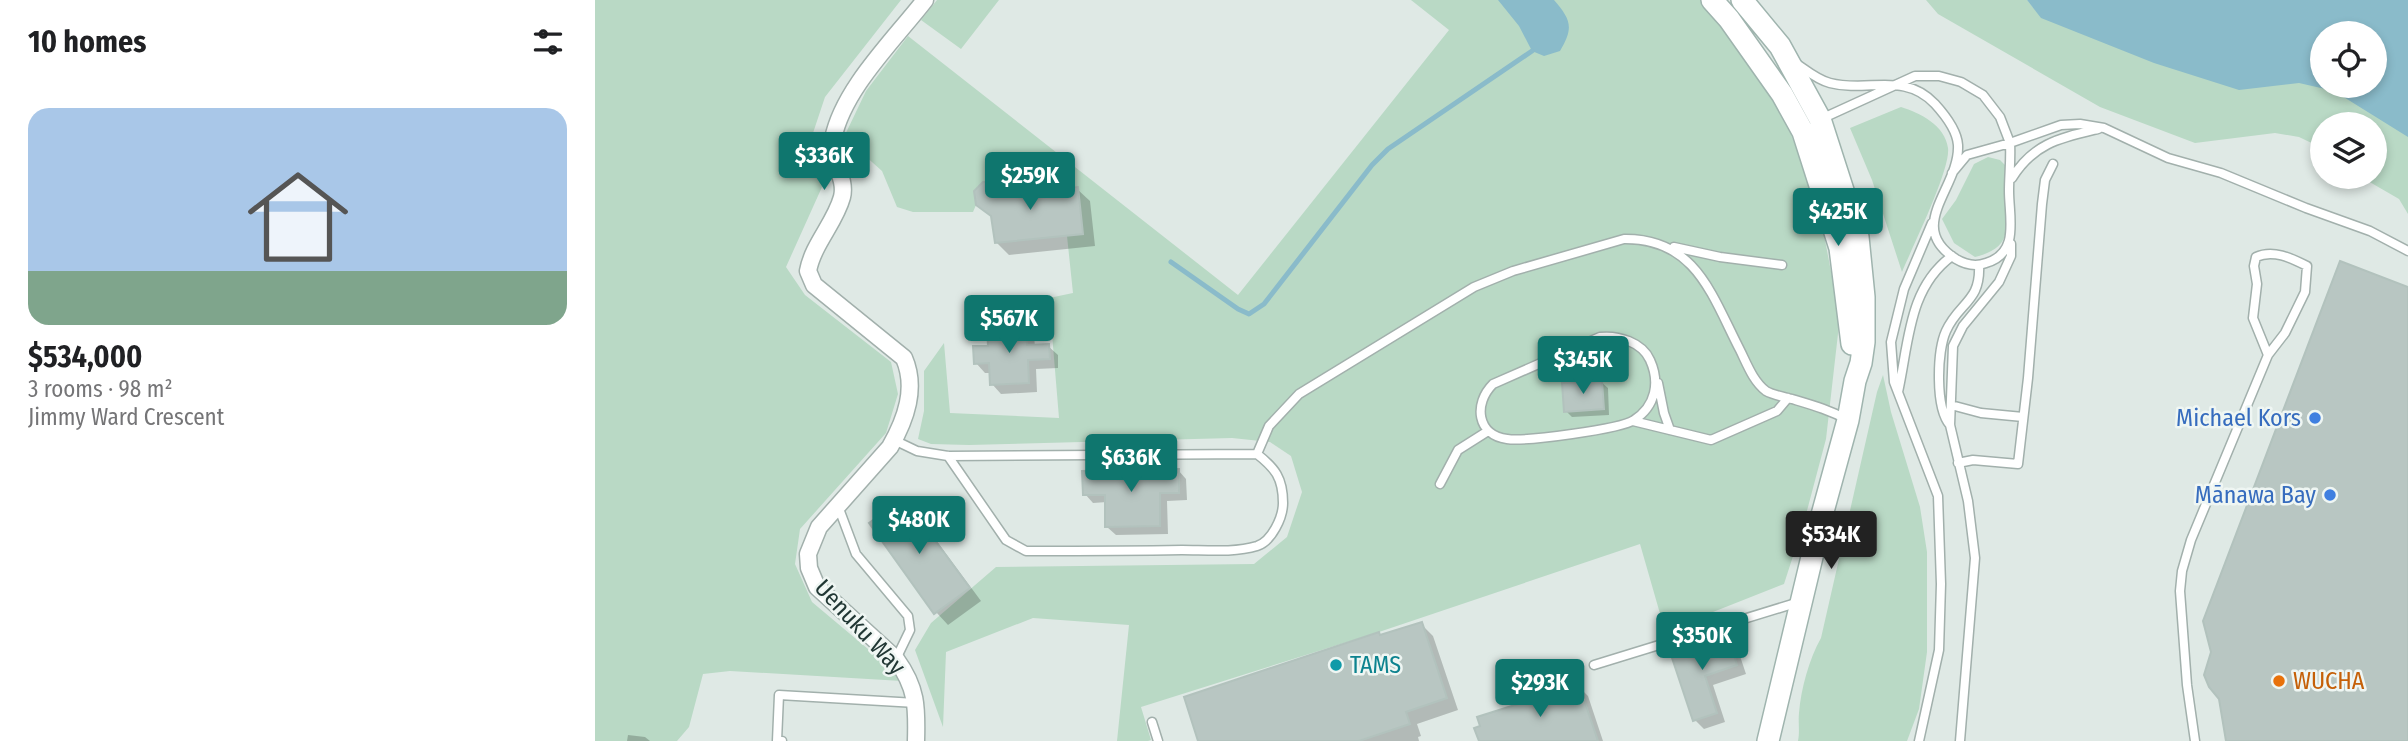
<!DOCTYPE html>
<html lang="en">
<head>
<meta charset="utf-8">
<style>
  body { margin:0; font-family:"Fira Sans Condensed",sans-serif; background:#f6f6f6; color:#202124; height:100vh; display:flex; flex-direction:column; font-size:26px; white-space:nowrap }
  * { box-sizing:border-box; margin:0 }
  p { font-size:23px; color:#757577 }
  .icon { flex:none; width:38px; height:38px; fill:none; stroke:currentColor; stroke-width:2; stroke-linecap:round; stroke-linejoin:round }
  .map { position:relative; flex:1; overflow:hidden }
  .details { display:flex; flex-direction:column; background:#fff; width:595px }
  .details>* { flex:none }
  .controls { position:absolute; left:1715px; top:21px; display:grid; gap:14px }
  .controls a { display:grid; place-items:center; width:77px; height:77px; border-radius:50%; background:#fff; box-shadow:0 4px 10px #0003; font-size:35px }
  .price { position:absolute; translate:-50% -60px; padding:0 16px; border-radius:7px; background:#0f766e; color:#fff; font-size:23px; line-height:46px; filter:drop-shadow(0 2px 4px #0008) }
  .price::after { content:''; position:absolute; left:50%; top:42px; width:21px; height:16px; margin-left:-10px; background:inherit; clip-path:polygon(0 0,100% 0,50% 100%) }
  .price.current { background:#222; color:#fff }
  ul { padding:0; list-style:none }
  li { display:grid; align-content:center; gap:14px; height:371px; padding:0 28px }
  li span { display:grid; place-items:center; height:217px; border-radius:21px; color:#555 }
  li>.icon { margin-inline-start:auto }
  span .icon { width:126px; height:126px; fill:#fffc; stroke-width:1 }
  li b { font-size:30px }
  h2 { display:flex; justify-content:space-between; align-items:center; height:84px; padding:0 28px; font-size:30px }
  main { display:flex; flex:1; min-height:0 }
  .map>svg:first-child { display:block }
  .green { fill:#b9d9c5; fill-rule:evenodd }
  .water { fill:#8abbca; fill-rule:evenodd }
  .shadow { fill:#0003 }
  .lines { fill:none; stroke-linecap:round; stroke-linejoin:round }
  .stream { stroke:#8abbca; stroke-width:5 }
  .building { fill:#b8c6c2; stroke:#b2c2bd; stroke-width:2 }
  .lane-casing { stroke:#a2b0ac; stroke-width:11 }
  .street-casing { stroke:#a2b0ac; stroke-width:19 }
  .secondary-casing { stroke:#9fb4ae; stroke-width:24 }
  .lane { stroke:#fff; stroke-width:8 }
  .street { stroke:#fff; stroke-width:16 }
  .secondary { stroke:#fff; stroke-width:21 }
  .shop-dot { fill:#3f7fe0; stroke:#eff6f3; stroke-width:2.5 }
  .culture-dot { fill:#0f9aa8; stroke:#eff6f3; stroke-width:2.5 }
  .food-dot { fill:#e8710a; stroke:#eff6f3; stroke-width:2.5 }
  .labels { text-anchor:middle; stroke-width:5; stroke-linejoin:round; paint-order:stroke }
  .shop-label { font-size:24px; fill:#366cbe; stroke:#eff6f3; text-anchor:end }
  .street-label { font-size:24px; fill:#213734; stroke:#eff6f3 }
  .culture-label { font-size:24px; fill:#0d838f; stroke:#eff6f3; text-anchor:start }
  .food-label { font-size:24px; fill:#c56008; stroke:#eff6f3; text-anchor:start }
</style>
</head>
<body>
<main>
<section class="details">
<h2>10 homes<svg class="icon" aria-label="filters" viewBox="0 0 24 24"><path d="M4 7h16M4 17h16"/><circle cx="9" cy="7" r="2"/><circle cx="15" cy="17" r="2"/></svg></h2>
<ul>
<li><span style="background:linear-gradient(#a9c7e8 75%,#7fa58c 0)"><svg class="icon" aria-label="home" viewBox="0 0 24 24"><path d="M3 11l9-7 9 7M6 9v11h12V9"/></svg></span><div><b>$534,000</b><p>3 rooms · 98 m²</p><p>Jimmy Ward Crescent</p></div></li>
</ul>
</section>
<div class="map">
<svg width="1813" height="741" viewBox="0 0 1813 741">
  <rect width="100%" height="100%" fill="#dfe9e5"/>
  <path class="green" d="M0,0H306L230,97L216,139L227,187L191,267L210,295L296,362L303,394L291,433L205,529L200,564L217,602L279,654L307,681L135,671L108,674L94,727L82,741H0Z
    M342,0H404L366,49L326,20Z
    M816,0H1107L1146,44L1191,121L1224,209L1239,287L1244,325L1231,439L1209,522L1189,584L1070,631L1045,544L784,632L546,707L556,740L553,741H522L534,625L438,618L351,652L348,727L320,650L336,623L401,567L659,564L692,537L707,492L696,456L675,442L637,438L374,445L336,444L323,439L329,411V371L349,343L355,413L464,418L454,298L478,293L472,236L488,234L483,187L417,193L415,181L389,182L379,191L381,205L378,212H318L302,207L287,171L249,137L271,91L313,36L643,295L854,30Z
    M1331,0H1432L1441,11L1813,0V214L1804,199L1766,177H1780V124H1727V148L1704,137L1680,133L1600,143L1505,107L1343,14ZM1727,33H1780V86H1727Z
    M1306,107C1325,113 1350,125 1353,148C1356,169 1317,248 1307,272L1277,180L1255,128Z
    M1393,157L1405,160L1411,166C1411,182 1414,221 1410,235C1407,248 1392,254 1380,257L1359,243L1347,219L1361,200L1379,164Z
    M1288,375L1296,412L1325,507L1332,552V652L1324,709L1312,741H1203C1205,731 1203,723 1204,713C1206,689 1214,659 1226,638L1282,392Z"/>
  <path class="water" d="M903,0H959C976,20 979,27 965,51L949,56L937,51L924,26Z
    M1432,0H1813V137L1739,91L1704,83L1644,90L1559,63L1446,18ZM1780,33V86H1727V33Z"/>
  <path class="shadow" d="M414,182L426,194L482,189L495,201L500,246L414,255L401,242L398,218L383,204Z
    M430,327L439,336L440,347L453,346L463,355V368L441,369L442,392L406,394L397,384L396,373H390L381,363L395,347Z
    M1006,382L1013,388L1014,415L977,417L971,411Z
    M583,470L591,479L592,500L572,501L573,534L521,535L512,527V502L498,503L490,494Z
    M309,500L321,513L386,601L353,625L341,612Z
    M826,624L838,636L863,710L822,724L826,736L823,737L824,741H605L786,637Z
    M1131,635L1141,644L1151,674L1118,685L1130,722L1109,729L1100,720L1077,653Z
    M984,687L993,696L1008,741H886L939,688L949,698Z
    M33,735L50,737L55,741H32Z"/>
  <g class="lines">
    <path class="stream" d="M576,262L643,309L654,314L669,304L777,165L793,149L937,51"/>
  </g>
  <path class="building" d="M415,181L417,193L483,187L488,234L400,243L396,216L381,205L379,191L388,182Z
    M1745,261L1813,287V741H1631L1624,699L1614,687L1609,675L1616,652L1608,621Z
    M431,325L432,345L454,344L455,359L433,360L434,383L395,385L394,363L379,364L378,346H393L392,327Z
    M1007,381L1009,409L969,412L967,383Z
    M584,469V493H565V526L510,527V495H488L487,471Z
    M309,498L375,588L339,614L274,523Z
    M827,622L852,698L811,712L815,724L764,741H603L589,697L784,632L785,635Z
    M1132,633L1142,665L1110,676L1122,713L1098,721L1075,652Z
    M984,685L1003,741H884L879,728L885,726L882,717L923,704L919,693L940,686L944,698Z"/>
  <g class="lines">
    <defs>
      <path id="lane" d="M1202,64C1212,71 1223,80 1235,83C1273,93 1309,71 1340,104C1350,115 1362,130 1363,145C1365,188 1309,226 1361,259C1371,265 1380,267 1391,263C1425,253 1414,218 1414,191C1414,175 1416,160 1415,143L1372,155L1357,173
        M1226,119L1320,76H1344L1366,82L1388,95L1405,117L1415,143L1466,125L1485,124L1509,128L1573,158L1626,173L1711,208L1775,231L1813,251
        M1417,178C1439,143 1465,138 1503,129
        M1079,247L1125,257L1187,265
        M1005,337C1023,335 1047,342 1055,360C1065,382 1061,406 1039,420C1026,429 929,442 912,439C882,435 878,404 898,384Z
        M1063,383L1069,413L1075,430
        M1303,392C1314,343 1313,288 1357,256
        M1356,405L1386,413L1428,417
        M1038,421L1116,440L1182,411L1193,398
        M1355,425C1340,408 1342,351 1351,331C1364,302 1386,302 1384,265
        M299,440L322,451L353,456L662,454C680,468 688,478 688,503C688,517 677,541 662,546C639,553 610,550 587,550C535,551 483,551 431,551L411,540L353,456
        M662,454L674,426L704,394L879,287L918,271L1029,239C1101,238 1117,296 1145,350C1152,364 1158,381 1171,391C1178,395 1189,397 1197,399C1217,405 1235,410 1253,420
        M1363,463L1378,460L1423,464L1433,378L1447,204L1450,180L1458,164
        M845,484L863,450L893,431
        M243,506L261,554L313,616L315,630L301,659
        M999,665L1204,602
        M557,722L563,741
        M187,741H182L184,695L321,703
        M1324,741L1344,650L1346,584L1343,496L1299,382L1296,342L1309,289L1337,223
        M1365,741L1380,558L1373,501L1355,425L1358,346L1368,326L1404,282L1416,256V244
        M1600,741L1592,685L1585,591L1587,571L1596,540L1673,355L1690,333L1710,292L1712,266C1696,258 1678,249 1661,257L1659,266L1662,284L1658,318L1673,355"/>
      <path id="street" d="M321,741C322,707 322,688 301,659L222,587L214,568L213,554L224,527L295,447C311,419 322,388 309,358L219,285L213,271C218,244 240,223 247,197C252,177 234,160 238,139C248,89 299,40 330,0"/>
      <path id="secondary" d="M1117,0L1134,19L1187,94L1208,132L1245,248L1257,344
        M1147,0L1185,46L1225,119L1263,237L1269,297V342L1266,363L1260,381L1253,420L1227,515L1173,741"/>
    </defs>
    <use href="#lane" class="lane-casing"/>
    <use href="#street" class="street-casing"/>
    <use href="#secondary" class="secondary-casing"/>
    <use href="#lane" class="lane"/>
    <use href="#street" class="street"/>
    <use href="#secondary" class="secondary"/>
  </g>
  <g class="shop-dot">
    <circle cx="1720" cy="418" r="7"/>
    <circle cx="1735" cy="495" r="7"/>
  </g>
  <circle class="culture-dot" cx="741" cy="665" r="7"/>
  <circle class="food-dot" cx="1684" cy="681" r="7"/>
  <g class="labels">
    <g class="shop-label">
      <text x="1706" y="426">Michael Kors</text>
      <text x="1721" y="503">Mānawa Bay</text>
    </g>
    <g class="street-label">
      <text transform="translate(265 627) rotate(47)" y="8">Uenuku Way</text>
    </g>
    <g class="culture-label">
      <text x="755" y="673">TAMS</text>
    </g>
    <g class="food-label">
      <text x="1698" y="689">WUCHA</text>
    </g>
  </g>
</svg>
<div class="controls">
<a><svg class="icon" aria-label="locate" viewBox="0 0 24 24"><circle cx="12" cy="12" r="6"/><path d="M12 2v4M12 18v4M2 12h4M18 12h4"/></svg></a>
<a><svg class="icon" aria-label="layers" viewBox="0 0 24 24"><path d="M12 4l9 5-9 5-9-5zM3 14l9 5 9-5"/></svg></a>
</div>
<b class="price" style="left:229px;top:192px">$336K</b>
<b class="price" style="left:435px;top:212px">$259K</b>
<b class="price" style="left:1243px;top:248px">$425K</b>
<b class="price" style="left:414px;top:355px">$567K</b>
<b class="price" style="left:988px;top:396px">$345K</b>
<b class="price" style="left:536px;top:494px">$636K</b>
<b class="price" style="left:324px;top:556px">$480K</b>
<b class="price current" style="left:1236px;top:571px">$534K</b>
<b class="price" style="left:1107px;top:672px">$350K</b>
<b class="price" style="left:945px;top:719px">$293K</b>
</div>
</main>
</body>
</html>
